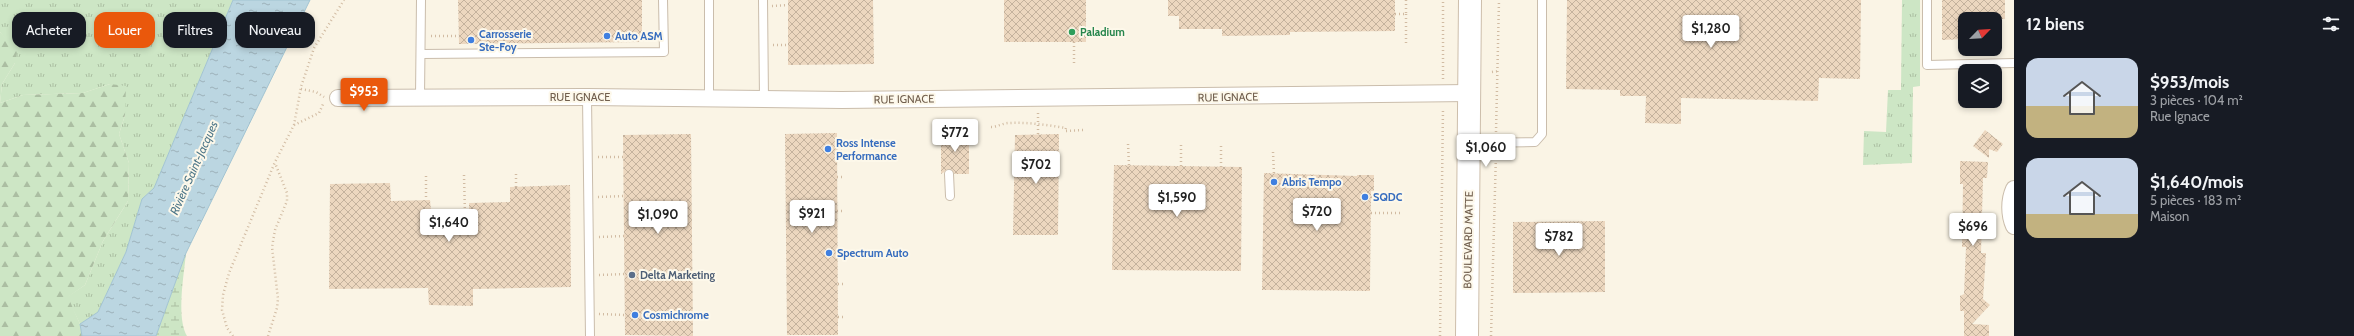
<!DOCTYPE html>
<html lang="fr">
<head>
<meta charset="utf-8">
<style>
  body { margin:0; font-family:Cabin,sans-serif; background:#242831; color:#f1f3f6; height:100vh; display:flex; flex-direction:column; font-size:15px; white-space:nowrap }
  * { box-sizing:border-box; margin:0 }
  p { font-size:13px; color:#9ea1a6 }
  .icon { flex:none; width:22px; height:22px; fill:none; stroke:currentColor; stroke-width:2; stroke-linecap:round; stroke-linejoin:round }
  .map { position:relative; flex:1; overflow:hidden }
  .drawer { display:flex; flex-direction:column; background:#171b24; width:340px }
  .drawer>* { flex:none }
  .top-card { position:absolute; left:12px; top:12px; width:380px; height:36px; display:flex; gap:8px }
  .needle { width:26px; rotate:65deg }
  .tools { position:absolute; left:1958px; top:12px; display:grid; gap:8px }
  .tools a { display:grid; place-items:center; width:44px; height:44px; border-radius:8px; background:#171b24; box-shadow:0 2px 6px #0003; font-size:20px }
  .price { position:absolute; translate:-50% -34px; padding:0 9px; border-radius:4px; background:#fff; color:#222; font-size:13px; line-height:26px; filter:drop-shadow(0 1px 2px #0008) }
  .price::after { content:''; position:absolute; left:50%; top:24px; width:12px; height:9px; margin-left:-6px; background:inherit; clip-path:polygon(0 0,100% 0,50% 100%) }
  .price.on { background:#ea580c; color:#fff }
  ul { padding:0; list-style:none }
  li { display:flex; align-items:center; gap:12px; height:100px; padding:0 12px }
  li span { display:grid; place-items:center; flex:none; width:112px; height:80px; border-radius:12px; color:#555 }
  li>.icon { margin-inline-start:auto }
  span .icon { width:48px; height:48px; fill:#fffc; stroke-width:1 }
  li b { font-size:17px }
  h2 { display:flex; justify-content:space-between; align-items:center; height:48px; padding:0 12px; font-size:17px }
  .pill { padding:0 14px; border-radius:12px; background:#171b24; box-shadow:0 2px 6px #0003; font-size:14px; line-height:36px }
  .pill.on { background:#ea580c; color:#fff }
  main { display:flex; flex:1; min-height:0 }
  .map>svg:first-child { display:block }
  .grass { fill:url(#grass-tufts) }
  .forest { fill:url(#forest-firs) }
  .wetland { fill:url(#wetland-marsh) }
  .water { fill:url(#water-ripples); stroke:#a2c4d2 }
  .building { fill:url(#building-cross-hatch) }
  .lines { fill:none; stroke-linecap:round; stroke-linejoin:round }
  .service-casing { stroke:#cabdac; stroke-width:10 }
  .minor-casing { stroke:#cabdac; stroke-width:18 }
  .secondary-casing { stroke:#cdbeab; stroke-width:24 }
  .path { stroke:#d1bba2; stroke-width:2.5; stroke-dasharray:1 3; stroke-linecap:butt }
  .service { stroke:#fff; stroke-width:8 }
  .minor { stroke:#fff; stroke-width:16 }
  .secondary { stroke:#fff; stroke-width:22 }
  .leisure-dot { fill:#2e9e5b; stroke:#fdf8ea; stroke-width:1.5 }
  .shop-dot { fill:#3f7fe0; stroke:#fdf8ea; stroke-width:1.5 }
  .service-dot { fill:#5c6f8a; stroke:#fdf8ea; stroke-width:1.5 }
  .labels { text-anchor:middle; stroke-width:4; stroke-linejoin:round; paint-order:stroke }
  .leisure-label { font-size:11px; font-weight:bold; fill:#27864d; stroke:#fdf8ea; text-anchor:start }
  .shop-label { font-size:11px; font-weight:bold; fill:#366cbe; stroke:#fdf8ea; text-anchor:start }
  .street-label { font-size:11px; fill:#705e4d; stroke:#fdf8ea }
  .service-label { font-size:11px; font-weight:bold; fill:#4e5e75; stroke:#fdf8ea; text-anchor:start }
  .water-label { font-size:12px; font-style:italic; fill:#4c7688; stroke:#fdf8ea }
</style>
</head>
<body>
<main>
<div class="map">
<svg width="2014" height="336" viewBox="0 0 2014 336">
  <defs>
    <pattern id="grass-tufts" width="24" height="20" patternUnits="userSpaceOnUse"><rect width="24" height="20" fill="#cde6c5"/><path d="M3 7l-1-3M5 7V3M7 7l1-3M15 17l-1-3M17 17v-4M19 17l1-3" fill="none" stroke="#abbea2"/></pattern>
    <pattern id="forest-firs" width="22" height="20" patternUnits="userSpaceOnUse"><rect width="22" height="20" fill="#cde6c5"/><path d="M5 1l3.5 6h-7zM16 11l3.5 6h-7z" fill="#abbea2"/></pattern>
    <pattern id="wetland-marsh" width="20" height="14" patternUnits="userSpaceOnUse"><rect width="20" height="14" fill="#cde6c5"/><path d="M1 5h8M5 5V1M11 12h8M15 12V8" fill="none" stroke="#abbea2"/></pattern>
    <pattern id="water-ripples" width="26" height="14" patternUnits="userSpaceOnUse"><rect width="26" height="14" fill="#bbd6e1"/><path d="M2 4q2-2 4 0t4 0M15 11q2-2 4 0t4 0" fill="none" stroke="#9cb1b9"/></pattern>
    <pattern id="building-cross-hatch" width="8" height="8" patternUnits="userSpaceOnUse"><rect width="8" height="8" fill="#ecd7bf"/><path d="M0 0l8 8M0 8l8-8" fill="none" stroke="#c4b29d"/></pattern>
  </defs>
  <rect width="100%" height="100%" fill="#faf4e5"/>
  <path class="grass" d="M0,0H233L154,188L142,199L126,252L98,312L80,324L67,297L85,285L103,241L128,201L129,163L119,134L125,115L110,84L83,93L23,95L0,103L2,84L15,63L6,40L0,32Z
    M1902,0H1920V86L1913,87L1912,163L1863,165L1864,131L1886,132L1888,90H1901Z"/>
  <path class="forest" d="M0,32L17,51L15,63L2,84L0,103L23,95L83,93L110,84L126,86L125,115L119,134L129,163L128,201L103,241L85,285L68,297L80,324L82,336H0Z"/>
  <path class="wetland" d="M186,253C184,275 176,317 187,336H156Z"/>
  <path class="water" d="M233,0H310L186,253L156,336H82L80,324L98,312L126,252L142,199L154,188Z"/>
  <path class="building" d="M458,0H642V42L459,44Z
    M788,0H873L874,64L788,65Z
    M1004,0H1086V42H1004Z
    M1168,0H1395V31L1290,32V35L1222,36V29H1179V16H1168Z
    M1567,0H1861L1860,79L1819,78L1818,101L1681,98V124L1645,123L1646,96H1620V90L1566,89Z
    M1942,0H2005V19H1965V39L1942,40Z
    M1985,130L2003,144L1997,152L1989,149V158L1973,146Z
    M941,132L969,133V174H955L949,169L941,174Z
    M837,133L838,335H787L785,134Z
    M691,134L693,336L625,335L623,135Z
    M1059,134L1058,235H1013L1015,135Z
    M1960,161L1988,162L1987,178H1983L1981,253H1986L1983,299L1990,305L1972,324L1989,325V336H1964V311H1960V296L1964,294L1966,247H1962L1963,184H1960Z
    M1114,165L1242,167L1241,271L1112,270Z
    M1264,173L1357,176V175H1374V191H1371L1370,291L1262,290Z
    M390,183L391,201L430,200L432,220H469V203L510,202V187L570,185L571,287L473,289V306L429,305L428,288L329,289L330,184Z
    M1605,221V292L1513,293V222Z"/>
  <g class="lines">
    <defs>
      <path id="service" d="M709,0V98
        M763,0L764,99
        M1927,0V65L2014,63
        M421,54L664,52L663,0
        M420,97L421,0
        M587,97L590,336
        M1470,143L1535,142L1542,134V0
        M949,174L950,196"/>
      <path id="minor" d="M338,98L587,97L842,100L1469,93
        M2014,189C2009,200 2009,215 2014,226"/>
      <path id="secondary" d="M1467,336L1470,0"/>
    </defs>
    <use href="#service" class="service-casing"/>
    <use href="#minor" class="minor-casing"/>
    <use href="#secondary" class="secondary-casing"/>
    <path class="path" d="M772,6L788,5
      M1395,14H1406V0
      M1406,14V45
      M431,36H458
      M1074,42V63
      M773,45H788
      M1492,72L1499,71
      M1443,79V0
      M301,89L316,92L324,97
      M1038,113V135
      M294,125L319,113L324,102
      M991,127C997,127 1003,123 1009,123C1028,122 1047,125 1066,128L1065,131L1083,130
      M1496,132L1499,0
      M1128,144L1129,165
      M837,148H843
      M1273,152L1274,174
      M598,157H624
      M1181,166V145
      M1221,167V145
      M516,174V187
      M464,175L465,215H469
      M426,176V200
      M837,177H843
      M598,197L624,196
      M1371,197H1403
      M837,211H844
      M1371,213H1403
      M599,237L624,236
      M838,253H844
      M599,275L625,274
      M838,284H845
      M599,314L625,315
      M838,317H845
      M233,336L227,328L222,310L223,295L229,273L275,162L294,125L301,87L314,48L344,0
      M268,336L277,308L278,299L272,247L275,230L287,201V193L275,163
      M1440,336L1443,108
      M1491,336L1496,153"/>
    <use href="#service" class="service"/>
    <use href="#minor" class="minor"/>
    <use href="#secondary" class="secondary"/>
  </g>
  <circle class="leisure-dot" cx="1072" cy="32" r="4"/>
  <g class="shop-dot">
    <circle cx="607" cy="36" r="4"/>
    <circle cx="471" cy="40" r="4"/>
    <circle cx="828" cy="149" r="4"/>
    <circle cx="1274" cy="182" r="4"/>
    <circle cx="1365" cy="197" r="4"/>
    <circle cx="829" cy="253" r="4"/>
    <circle cx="635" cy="315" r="4"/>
  </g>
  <circle class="service-dot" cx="632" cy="275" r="4"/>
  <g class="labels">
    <g class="leisure-label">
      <text x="1080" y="36">Paladium</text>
    </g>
    <g class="shop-label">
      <text x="479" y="38">Carrosserie<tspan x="479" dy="13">Ste-Foy</tspan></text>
      <text x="615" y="40">Auto ASM</text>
      <text x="836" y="147">Ross Intense<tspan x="836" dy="13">Performance</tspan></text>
      <text x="1282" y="186">Abris Tempo</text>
      <text x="1373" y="201">SQDC</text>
      <text x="837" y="257">Spectrum Auto</text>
      <text x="643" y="319">Cosmichrome</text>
    </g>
    <g class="street-label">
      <text x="580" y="101">RUE IGNACE</text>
      <text transform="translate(1228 97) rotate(-1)" y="4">RUE IGNACE</text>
      <text transform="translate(904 99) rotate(-1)" y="4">RUE IGNACE</text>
      <text transform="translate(1468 240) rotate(-89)" y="4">BOULEVARD MATTE</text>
    </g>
    <g class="service-label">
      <text x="640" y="279">Delta Marketing</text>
    </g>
    <g class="water-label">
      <text transform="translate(194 168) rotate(-66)" y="4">Rivière Saint-Jacques</text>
    </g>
  </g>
</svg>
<div class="tools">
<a><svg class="needle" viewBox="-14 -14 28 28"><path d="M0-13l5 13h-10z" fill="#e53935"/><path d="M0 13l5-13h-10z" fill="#9ea1a6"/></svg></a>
<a><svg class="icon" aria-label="layers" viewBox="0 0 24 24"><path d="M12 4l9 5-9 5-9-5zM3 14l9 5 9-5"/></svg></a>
</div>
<b class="price" style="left:1711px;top:49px">$1,280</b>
<b class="price on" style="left:364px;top:112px">$953</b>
<b class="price" style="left:955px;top:153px">$772</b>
<b class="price" style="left:1486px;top:168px">$1,060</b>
<b class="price" style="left:1036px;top:185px">$702</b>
<b class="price" style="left:1177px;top:218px">$1,590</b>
<b class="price" style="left:1317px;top:232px">$720</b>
<b class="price" style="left:812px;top:234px">$921</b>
<b class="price" style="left:658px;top:235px">$1,090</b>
<b class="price" style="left:449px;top:243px">$1,640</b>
<b class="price" style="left:1973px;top:247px">$696</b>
<b class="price" style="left:1559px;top:257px">$782</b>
<div class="top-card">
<a class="pill">Acheter</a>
<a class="pill on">Louer</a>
<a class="pill">Filtres</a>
<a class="pill">Nouveau</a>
</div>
</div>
<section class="drawer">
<h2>12 biens<svg class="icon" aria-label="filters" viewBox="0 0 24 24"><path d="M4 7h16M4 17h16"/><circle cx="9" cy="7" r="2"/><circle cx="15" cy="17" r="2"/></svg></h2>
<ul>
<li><span style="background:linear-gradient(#c9d6e8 60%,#c2b280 0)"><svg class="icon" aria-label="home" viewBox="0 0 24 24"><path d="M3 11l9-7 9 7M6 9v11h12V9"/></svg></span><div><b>$953/mois</b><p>3 pièces · 104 m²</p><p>Rue Ignace</p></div></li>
<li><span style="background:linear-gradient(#c9d6e8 70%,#c2b280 0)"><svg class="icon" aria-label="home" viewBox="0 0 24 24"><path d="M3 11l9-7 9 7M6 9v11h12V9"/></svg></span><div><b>$1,640/mois</b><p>5 pièces · 183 m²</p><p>Maison</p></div></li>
</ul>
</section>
</main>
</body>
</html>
